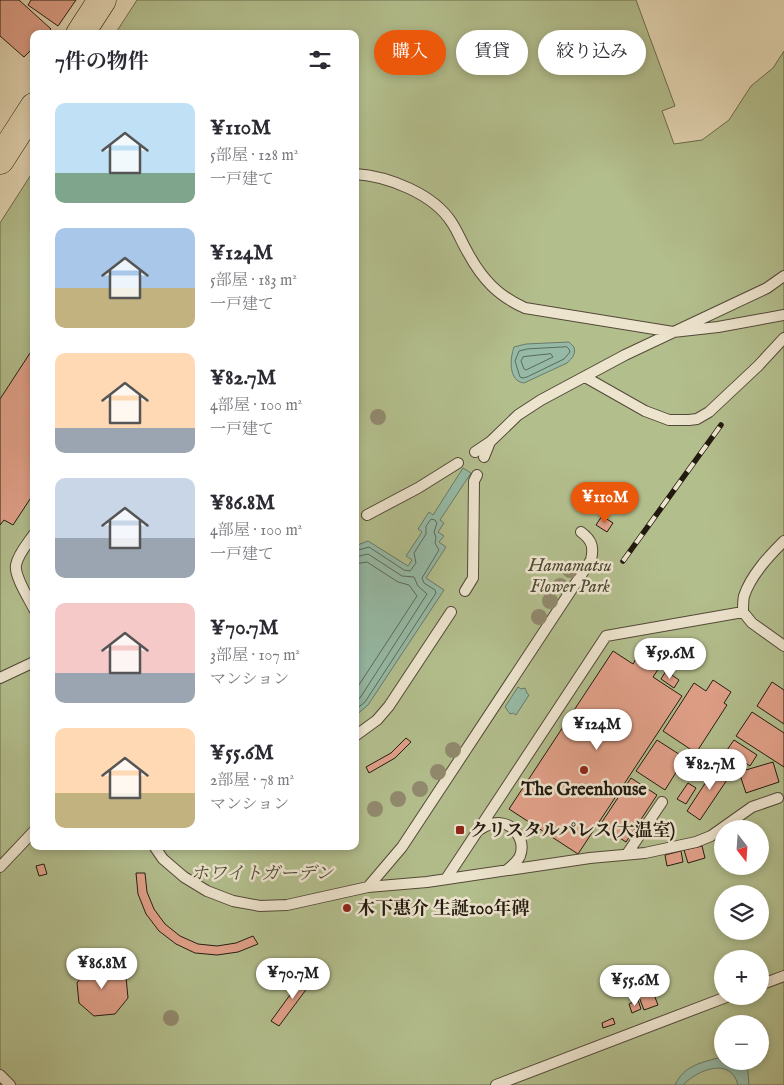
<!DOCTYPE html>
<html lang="ja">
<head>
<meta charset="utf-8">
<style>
  body { margin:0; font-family:"IM FELL English","Noto Serif JP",serif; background:#f7f7f7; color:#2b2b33; height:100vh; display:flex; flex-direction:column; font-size:19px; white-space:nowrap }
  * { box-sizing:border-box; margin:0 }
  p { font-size:16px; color:#7c7c81 }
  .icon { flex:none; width:28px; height:28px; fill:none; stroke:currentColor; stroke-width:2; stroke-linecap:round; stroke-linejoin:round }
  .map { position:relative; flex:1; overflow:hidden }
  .details { position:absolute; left:30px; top:30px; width:329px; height:820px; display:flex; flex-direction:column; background:#fff; border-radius:10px; box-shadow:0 2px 8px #0003 }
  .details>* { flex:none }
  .banner { position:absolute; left:374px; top:30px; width:335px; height:45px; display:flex; gap:10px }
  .needle { width:32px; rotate:163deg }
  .fabs { position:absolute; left:714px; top:820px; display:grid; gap:10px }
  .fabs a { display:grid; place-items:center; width:55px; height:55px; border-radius:50%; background:#fff; box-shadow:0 2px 8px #0003; font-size:25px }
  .price { position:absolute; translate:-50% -42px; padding:0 11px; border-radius:18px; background:#fff; color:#222; font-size:16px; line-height:32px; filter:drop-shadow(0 1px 2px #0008) }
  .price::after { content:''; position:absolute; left:50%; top:30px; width:15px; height:11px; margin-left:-8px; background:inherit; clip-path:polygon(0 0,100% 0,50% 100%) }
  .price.on { background:#ea580c; color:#fff }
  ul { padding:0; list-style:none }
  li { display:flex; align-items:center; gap:15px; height:125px; padding:0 25px }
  li span { display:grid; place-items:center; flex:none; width:140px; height:100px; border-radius:10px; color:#555 }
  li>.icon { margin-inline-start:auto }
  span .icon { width:60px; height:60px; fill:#fffc; stroke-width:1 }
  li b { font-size:21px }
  h2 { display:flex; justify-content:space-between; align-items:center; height:60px; padding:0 25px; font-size:21px }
  .pill { padding:0 18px; border-radius:22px; background:#fff; box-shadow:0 2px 8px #0003; font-size:18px; line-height:45px }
  .pill.on { background:#ea580c; color:#fff }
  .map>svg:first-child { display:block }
  .green { fill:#b3be8d; stroke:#6b6c4e; fill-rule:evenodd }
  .water { fill:#96baa6; stroke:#687a6a }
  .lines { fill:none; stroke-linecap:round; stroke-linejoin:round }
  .shore { stroke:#5c6a5a; stroke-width:1 }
  .building { fill:#e2a18a; stroke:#231a0f }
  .lane-casing { stroke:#534938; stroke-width:12 }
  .primary-casing { stroke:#231a0f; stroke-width:29 }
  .lane { stroke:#ede4ce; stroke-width:10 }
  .primary { stroke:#e3d6b3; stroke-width:28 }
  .rail-casing { stroke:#231a0f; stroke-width:5.5 }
  .rail { stroke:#ede4ce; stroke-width:4; stroke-dasharray:11; stroke-linecap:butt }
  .tree { fill:#918a6e }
  .poi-dot { fill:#8f2418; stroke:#ede4ce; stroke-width:2 }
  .labels { text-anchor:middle; stroke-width:5; stroke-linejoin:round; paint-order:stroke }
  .park-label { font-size:18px; font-style:italic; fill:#4e4b35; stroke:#ede4ce }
  .poi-label { font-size:18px; font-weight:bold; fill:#231a0f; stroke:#ede4ce; text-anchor:start }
</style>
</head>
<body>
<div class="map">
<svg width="784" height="1085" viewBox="0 0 784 1085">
  <rect width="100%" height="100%" fill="#e3d6b3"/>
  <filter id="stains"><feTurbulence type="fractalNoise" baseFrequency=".004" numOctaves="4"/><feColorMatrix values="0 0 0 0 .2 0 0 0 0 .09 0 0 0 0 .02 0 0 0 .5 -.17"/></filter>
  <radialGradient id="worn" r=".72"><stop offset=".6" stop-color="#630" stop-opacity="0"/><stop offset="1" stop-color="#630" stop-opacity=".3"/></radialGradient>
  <path class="green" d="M137,0H636L675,106L662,111L674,144L702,140L729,120L751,86L773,68L784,51V1085H0V223L34,170V846H355V34H115ZM722,829H760V866H722ZM722,894H760V931H722ZM722,959H760V996H722ZM722,1024H760V1061H722Z"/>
  <path class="water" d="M569,342L574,347C576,355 572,358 567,363L524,383C508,381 510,358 514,347L526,344Z
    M463,468L471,473L440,520L444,523L438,532L444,536L439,542L446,547L426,578L444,590L368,705L355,716V546L368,541L408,566L412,560L406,556L422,532L418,529L429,512L433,515Z
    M518,687L521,689L525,688L527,693L529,695L516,715L513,713L510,714L505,707Z
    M722,1057V1061H744L748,1072L749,1085H738C731,1056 697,1070 683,1085H675C684,1065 703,1062 722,1057Z"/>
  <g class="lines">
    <path class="shore" d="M567,347L569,349L570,352L564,359L527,377L523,378L520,377L515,361L519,351L527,349Z
      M551,354L553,357L526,370L524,369L521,361L523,357Z
      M355,551L369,547L404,570L410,571L416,563L414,553L426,534V526L431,519L435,520L437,523L434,532L436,537L435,543L439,550L422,578L424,583L435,590L436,593L365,702L355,710
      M355,557L368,554L402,576L414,577L418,586L427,594L360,698L355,702
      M355,564L367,562L398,582L409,585L417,596L355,691"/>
  </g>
  <path class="building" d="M0,0H19L51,29L46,34H34V47L24,57L0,36Z
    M31,0H76L58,26L28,5Z
    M34,347V493L13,525L4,520L0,525V399Z
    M602,516L613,523L607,532L596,525Z
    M613,651L633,664L640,652L661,665L653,677L682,696L578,854L509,809Z
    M666,671L679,680L674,688L661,679Z
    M713,680L731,692L724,703L727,705L696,753L663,731L694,683L706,691Z
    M772,682L784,690V724L757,706Z
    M752,712L784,733V767L736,736Z
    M406,738L411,742L395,758L369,773L366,767L391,753Z
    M657,740L685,758L665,790L636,771Z
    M734,740L757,755L750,766L727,750Z
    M719,762L733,771L700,820L687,811Z
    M773,762L779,782L746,793L739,772Z
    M631,778L657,795L626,842L600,825Z
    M688,783L696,788L686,804L677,799Z
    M702,846L705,858L688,863L684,850Z
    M681,851L683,862L667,866L665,855Z
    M44,864L47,874L39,876L36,866Z
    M136,873H145L147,892L154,909L165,924L180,936L198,944L217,946L236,943L253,936L258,944L238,952L217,955L195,953L176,944L159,931L146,914L138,894Z
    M110,965L126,977L128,998L115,1014L94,1016L79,1003L77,983L90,966Z
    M306,973L314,979L279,1026L271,1021Z
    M653,992L658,1005L644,1010L639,997Z
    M638,1000L641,1009L632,1013L629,1004Z
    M613,1018L615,1024L603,1028L602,1023Z"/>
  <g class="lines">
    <defs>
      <path id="lane" d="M355,174C388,176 434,194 452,223C458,232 462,243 468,253C482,279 498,296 525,308L673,332L718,327L784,315
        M585,377L645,411L669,420H689L697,419L709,412L758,366L784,338
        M475,452L490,442L518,415L541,400L625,355L767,288L784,276
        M484,457L490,442
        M367,515L418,488L458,463
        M34,534C28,543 18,554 16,565C14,576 29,599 34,609
        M784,541C769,556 751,575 744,596C743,601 743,607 743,612L752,623L784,646
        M465,591L473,578L474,481L477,475
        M0,678L34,662
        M355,736L377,720L389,706L451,612
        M479,830C484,827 490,823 497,823C513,822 526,840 520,856C517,862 512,866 507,870
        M154,846L163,859L184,877L207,891L233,901L260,906L287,905L368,887L427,882L590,858L645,853L696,842L711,836L752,807L778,798
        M627,854L662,802
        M0,867L34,831
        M446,879L606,636L743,612
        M368,887L402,847L591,560C594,547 592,540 581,532
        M760,985L784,976
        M0,1075L10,1085
        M496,1085L729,996"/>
      <path id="primary" d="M80,34L102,0
        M0,160L34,107"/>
    </defs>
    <use href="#lane" class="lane-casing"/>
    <use href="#primary" class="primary-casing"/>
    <use href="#lane" class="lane"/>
    <use href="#primary" class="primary"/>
    <defs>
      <path id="rail" d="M623,561L721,425"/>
    </defs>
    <use href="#rail" class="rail-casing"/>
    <use href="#rail" class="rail"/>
  </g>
  <g class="tree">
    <circle cx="378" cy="417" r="8"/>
    <circle cx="570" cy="570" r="8"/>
    <circle cx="560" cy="586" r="8"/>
    <circle cx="550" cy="601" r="8"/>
    <circle cx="539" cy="617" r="8"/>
    <circle cx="453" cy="750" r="8"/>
    <circle cx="438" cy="772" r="8"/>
    <circle cx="420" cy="789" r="8"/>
    <circle cx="398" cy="799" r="8"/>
    <circle cx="375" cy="809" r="8"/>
    <circle cx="171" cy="1018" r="8"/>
  </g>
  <g class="poi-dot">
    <circle cx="584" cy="770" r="5"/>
    <rect x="455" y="825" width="10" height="10" rx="2.5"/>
    <circle cx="347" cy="908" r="5"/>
  </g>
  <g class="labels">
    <g class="park-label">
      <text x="570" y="571">Hamamatsu<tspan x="570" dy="21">Flower Park</tspan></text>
      <text x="262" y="879">ホワイトガーデン</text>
    </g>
    <g class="poi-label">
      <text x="584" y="795" text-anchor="middle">The Greenhouse</text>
      <text x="470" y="836">クリスタルパレス(大温室)</text>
      <text x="357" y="914">木下惠介 生誕100年碑</text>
    </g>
  </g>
  <rect width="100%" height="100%" filter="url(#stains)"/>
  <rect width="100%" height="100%" fill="url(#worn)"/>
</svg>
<div class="fabs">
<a><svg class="needle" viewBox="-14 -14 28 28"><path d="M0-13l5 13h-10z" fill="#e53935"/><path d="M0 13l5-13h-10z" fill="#7c7c81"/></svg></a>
<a><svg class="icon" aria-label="layers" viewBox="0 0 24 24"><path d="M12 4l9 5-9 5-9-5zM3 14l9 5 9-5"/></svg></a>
<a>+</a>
<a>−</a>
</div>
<b class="price on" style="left:605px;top:524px">¥110M</b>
<b class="price" style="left:670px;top:680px">¥59.6M</b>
<b class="price" style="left:597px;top:751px">¥124M</b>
<b class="price" style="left:710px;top:791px">¥82.7M</b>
<b class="price" style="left:102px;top:990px">¥86.8M</b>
<b class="price" style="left:293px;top:1000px">¥70.7M</b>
<b class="price" style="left:635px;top:1007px">¥55.6M</b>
<div class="banner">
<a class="pill on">購入</a>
<a class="pill">賃貸</a>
<a class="pill">絞り込み</a>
</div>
<section class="details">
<h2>7件の物件<svg class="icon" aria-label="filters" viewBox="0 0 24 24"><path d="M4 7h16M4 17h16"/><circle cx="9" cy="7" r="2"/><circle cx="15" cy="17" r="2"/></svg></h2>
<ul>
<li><span style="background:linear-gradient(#bfe0f5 70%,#7fa58c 0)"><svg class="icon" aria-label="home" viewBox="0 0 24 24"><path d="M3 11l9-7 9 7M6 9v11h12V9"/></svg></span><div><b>¥110M</b><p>5部屋 · 128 m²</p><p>一戸建て</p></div></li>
<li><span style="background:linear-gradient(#a9c7e8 60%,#c2b280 0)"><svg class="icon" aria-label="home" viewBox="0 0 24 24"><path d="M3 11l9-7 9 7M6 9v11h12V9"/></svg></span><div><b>¥124M</b><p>5部屋 · 183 m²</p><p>一戸建て</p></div></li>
<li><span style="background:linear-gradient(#ffd9b3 75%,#9aa5b1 0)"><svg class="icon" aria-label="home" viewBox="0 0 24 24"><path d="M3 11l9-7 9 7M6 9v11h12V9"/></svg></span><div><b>¥82.7M</b><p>4部屋 · 100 m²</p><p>一戸建て</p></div></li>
<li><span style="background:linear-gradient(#c9d6e8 60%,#9aa5b1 0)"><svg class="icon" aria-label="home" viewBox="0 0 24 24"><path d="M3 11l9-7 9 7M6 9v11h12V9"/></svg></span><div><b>¥86.8M</b><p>4部屋 · 100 m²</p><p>一戸建て</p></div></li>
<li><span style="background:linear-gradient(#f6c9c9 70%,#9aa5b1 0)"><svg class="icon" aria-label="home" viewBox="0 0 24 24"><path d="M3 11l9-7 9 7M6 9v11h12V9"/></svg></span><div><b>¥70.7M</b><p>3部屋 · 107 m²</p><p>マンション</p></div></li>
<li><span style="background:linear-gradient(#ffd9b3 65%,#c2b280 0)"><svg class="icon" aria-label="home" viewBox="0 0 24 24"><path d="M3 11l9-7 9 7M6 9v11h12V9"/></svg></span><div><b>¥55.6M</b><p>2部屋 · 78 m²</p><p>マンション</p></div></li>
</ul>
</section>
</div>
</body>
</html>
